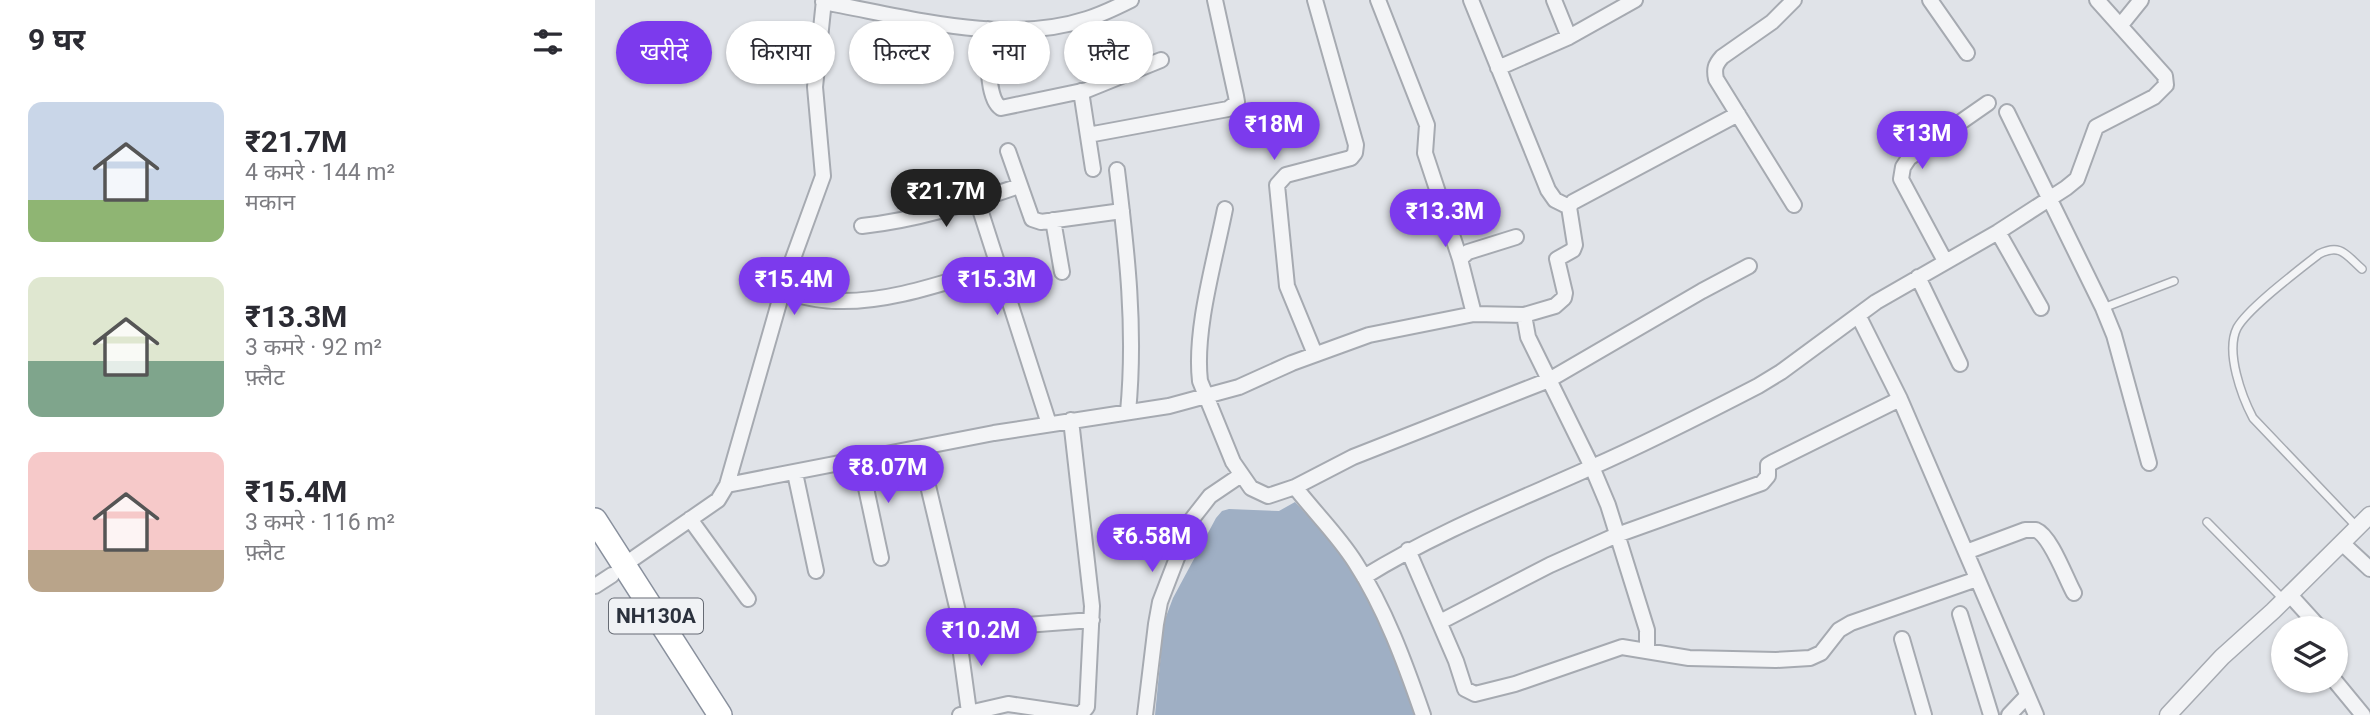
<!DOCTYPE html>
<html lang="hi">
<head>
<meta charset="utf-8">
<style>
  body { margin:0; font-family:Roboto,"Noto Sans Devanagari",sans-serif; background:#f7f7f7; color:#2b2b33; height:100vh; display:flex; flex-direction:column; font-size:26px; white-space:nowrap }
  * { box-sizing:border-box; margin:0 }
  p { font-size:23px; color:#7c7c81 }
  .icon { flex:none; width:38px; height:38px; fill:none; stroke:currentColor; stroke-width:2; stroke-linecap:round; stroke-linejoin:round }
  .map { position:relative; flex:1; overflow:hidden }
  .details { display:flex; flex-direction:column; background:#fff; width:595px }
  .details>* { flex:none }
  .banner { position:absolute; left:21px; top:21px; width:665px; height:63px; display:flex; gap:14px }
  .controls { position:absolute; left:1676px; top:616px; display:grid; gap:14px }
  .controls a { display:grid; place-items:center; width:77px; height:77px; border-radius:50%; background:#fff; box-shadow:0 2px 5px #0004; font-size:35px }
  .price { position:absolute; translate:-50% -60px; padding:0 16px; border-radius:24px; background:#7c3aed; color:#fff; font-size:23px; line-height:46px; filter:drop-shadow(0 2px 4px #0008) }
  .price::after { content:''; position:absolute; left:50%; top:42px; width:21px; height:16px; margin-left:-10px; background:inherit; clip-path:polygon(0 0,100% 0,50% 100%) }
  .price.current { background:#222; color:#fff }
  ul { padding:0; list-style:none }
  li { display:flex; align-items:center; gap:21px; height:175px; padding:0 28px }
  li span { display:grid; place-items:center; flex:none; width:196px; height:140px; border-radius:14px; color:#555 }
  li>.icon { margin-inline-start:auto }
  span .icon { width:84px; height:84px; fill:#fffc; stroke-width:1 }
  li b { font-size:30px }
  h2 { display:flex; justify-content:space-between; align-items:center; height:84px; padding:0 28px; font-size:30px }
  .tag { padding:0 24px; border-radius:32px; background:#fff; box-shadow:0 2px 5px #0004; font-size:24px; line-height:63px }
  .tag.current { background:#7c3aed; color:#fff }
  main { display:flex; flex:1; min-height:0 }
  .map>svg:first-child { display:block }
  .water { fill:#9fafc4 }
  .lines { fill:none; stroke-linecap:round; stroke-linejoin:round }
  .service-casing { stroke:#a6aab1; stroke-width:10 }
  .minor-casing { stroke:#a6aab1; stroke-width:18 }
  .tertiary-casing { stroke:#a6aab1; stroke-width:19 }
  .trunk-casing { stroke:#89909d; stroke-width:26 }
  .service { stroke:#f3f4f6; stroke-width:7 }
  .minor { stroke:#f3f4f6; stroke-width:14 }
  .tertiary { stroke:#f3f4f6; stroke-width:16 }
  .trunk { stroke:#fff; stroke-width:23 }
  .labels { text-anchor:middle; stroke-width:7; stroke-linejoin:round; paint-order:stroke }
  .shield { fill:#f0f2f5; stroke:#666b74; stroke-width:2 }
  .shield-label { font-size:21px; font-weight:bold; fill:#2b313d }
</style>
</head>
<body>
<main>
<section class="details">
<h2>9 घर<svg class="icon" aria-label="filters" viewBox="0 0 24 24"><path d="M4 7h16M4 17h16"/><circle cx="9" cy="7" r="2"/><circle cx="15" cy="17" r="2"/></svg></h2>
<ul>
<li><span style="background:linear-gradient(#c9d6e8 70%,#8fb573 0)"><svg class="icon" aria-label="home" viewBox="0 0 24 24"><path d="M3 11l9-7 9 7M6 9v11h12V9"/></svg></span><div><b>₹21.7M</b><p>4 कमरे · 144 m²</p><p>मकान</p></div></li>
<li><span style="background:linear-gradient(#dfe7d0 60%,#7fa58c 0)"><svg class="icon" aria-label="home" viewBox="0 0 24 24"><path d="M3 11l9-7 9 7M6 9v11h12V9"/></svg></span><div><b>₹13.3M</b><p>3 कमरे · 92 m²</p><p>फ़्लैट</p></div></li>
<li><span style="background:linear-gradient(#f6c9c9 70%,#b9a48a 0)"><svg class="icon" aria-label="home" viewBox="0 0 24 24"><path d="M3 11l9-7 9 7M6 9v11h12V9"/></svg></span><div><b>₹15.4M</b><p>3 कमरे · 116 m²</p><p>फ़्लैट</p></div></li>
</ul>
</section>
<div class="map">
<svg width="1775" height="715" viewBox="0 0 1775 715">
  <rect width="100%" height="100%" fill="#e0e3e8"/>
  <path class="water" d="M700,502L746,551L769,589L798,650L822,715H560L569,622L578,598L621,518L627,511L634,509L684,511Z"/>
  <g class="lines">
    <defs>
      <path id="service" d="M1508,308L1579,281
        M1612,522L1689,600
        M1762,527L1658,418C1647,397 1630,352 1642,328C1653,308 1704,270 1724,254C1746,243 1751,255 1767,269"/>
      <path id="minor" d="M783,0L832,125L830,153L865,259
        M876,0L953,190L960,200L974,207
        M959,0L974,37
        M1335,0L1372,53
        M228,2C312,17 409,46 492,19C508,14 522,7 536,0
        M1525,26L1546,0
        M393,29C394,48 390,98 406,108L492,90L566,60
        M903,68L974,37L1040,0
        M486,91L498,169
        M1412,112L1508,308L1519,335L1554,463
        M493,135L633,109L642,102L641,96L620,0
        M413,151L437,219L446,222L527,211
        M522,170C532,251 541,330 533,412
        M382,200L454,424
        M1199,205L1121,79C1119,69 1120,65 1127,57L1177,22L1199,0
        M630,209C620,260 599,330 605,381L638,462L656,488L673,496L700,487L758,457L954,380L1107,291L1154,266
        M458,220L467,272
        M267,226C322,220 372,204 424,186
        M1403,232L1446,308
        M1350,261L1306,179L1308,167L1314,158L1393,103
        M1323,277L1365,364
        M188,292C205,296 223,301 241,301C296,303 353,281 405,266
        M879,314L865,259L873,252L921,237
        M929,315L933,337L997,467L1013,505L1052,630V650
        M1263,315L1305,399L1441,715
        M720,354L692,286L682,185L691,175L756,158L760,153L761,145L720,0
        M324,448L366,624L373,629H380L497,620
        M265,460L286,558
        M200,473L221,571
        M132,485L399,433L574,406L644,387L697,363L774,335L879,314L929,315L960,306L969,298L970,293L962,259L978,250L980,245L974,207L978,202L1143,114
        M700,487C719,512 743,535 760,562C790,608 810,663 828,715
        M95,519L153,599
        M1747,543L1775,569
        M813,550L861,661L870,689L880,694L920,684L1027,647L1094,658L1181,660L1215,658L1226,653L1244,630L1256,623L1382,579
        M1371,552L1430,530C1432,530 1439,530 1441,530C1456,536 1471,579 1479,593
        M29,565L123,500L132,485L192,275L228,176L220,87L229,0
        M769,577C840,533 919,502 995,468C1052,443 1107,415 1163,386L1186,372L1281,302L1403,232L1471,188L1482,179L1501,127L1559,97L1571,85L1570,76L1502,0
        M0,586L17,575
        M1695,595L1725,628
        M1365,614L1396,715
        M845,622L955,565L1022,535L1167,483L1173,476V465L1178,462L1305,399
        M366,624L364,639L374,712
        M1307,639L1329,715
        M1741,646L1743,653L1741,660
        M1740,681L1768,715
        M365,715L413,704L481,714H486L492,707L497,606L476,420
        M550,715L561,624L565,602L597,519L615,496L646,475
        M1414,715L1432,696"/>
      <path id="tertiary" d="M1573,715L1627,657L1678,611L1775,515"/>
      <path id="trunk" d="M0,520L125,715"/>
    </defs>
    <use href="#service" class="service-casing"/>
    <use href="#minor" class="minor-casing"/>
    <use href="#tertiary" class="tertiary-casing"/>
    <use href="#trunk" class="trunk-casing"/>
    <use href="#service" class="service"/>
    <use href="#minor" class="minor"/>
    <use href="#tertiary" class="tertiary"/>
    <use href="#trunk" class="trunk"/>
  </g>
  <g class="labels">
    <rect class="shield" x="14" y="598.5" width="94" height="35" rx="5"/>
    <g class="shield-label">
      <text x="61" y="623">NH130A</text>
    </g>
  </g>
</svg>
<div class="controls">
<a><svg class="icon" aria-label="layers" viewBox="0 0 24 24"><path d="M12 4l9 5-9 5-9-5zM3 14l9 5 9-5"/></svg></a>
</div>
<b class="price" style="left:679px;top:162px">₹18M</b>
<b class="price" style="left:1327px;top:171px">₹13M</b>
<b class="price current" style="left:351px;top:229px">₹21.7M</b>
<b class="price" style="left:850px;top:249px">₹13.3M</b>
<b class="price" style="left:199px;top:317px">₹15.4M</b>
<b class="price" style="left:402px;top:317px">₹15.3M</b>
<b class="price" style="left:293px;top:505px">₹8.07M</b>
<b class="price" style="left:557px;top:574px">₹6.58M</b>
<b class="price" style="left:386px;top:668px">₹10.2M</b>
<div class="banner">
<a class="tag current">खरीदें</a>
<a class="tag">किराया</a>
<a class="tag">फ़िल्टर</a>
<a class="tag">नया</a>
<a class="tag">फ़्लैट</a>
</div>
</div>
</main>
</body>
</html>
